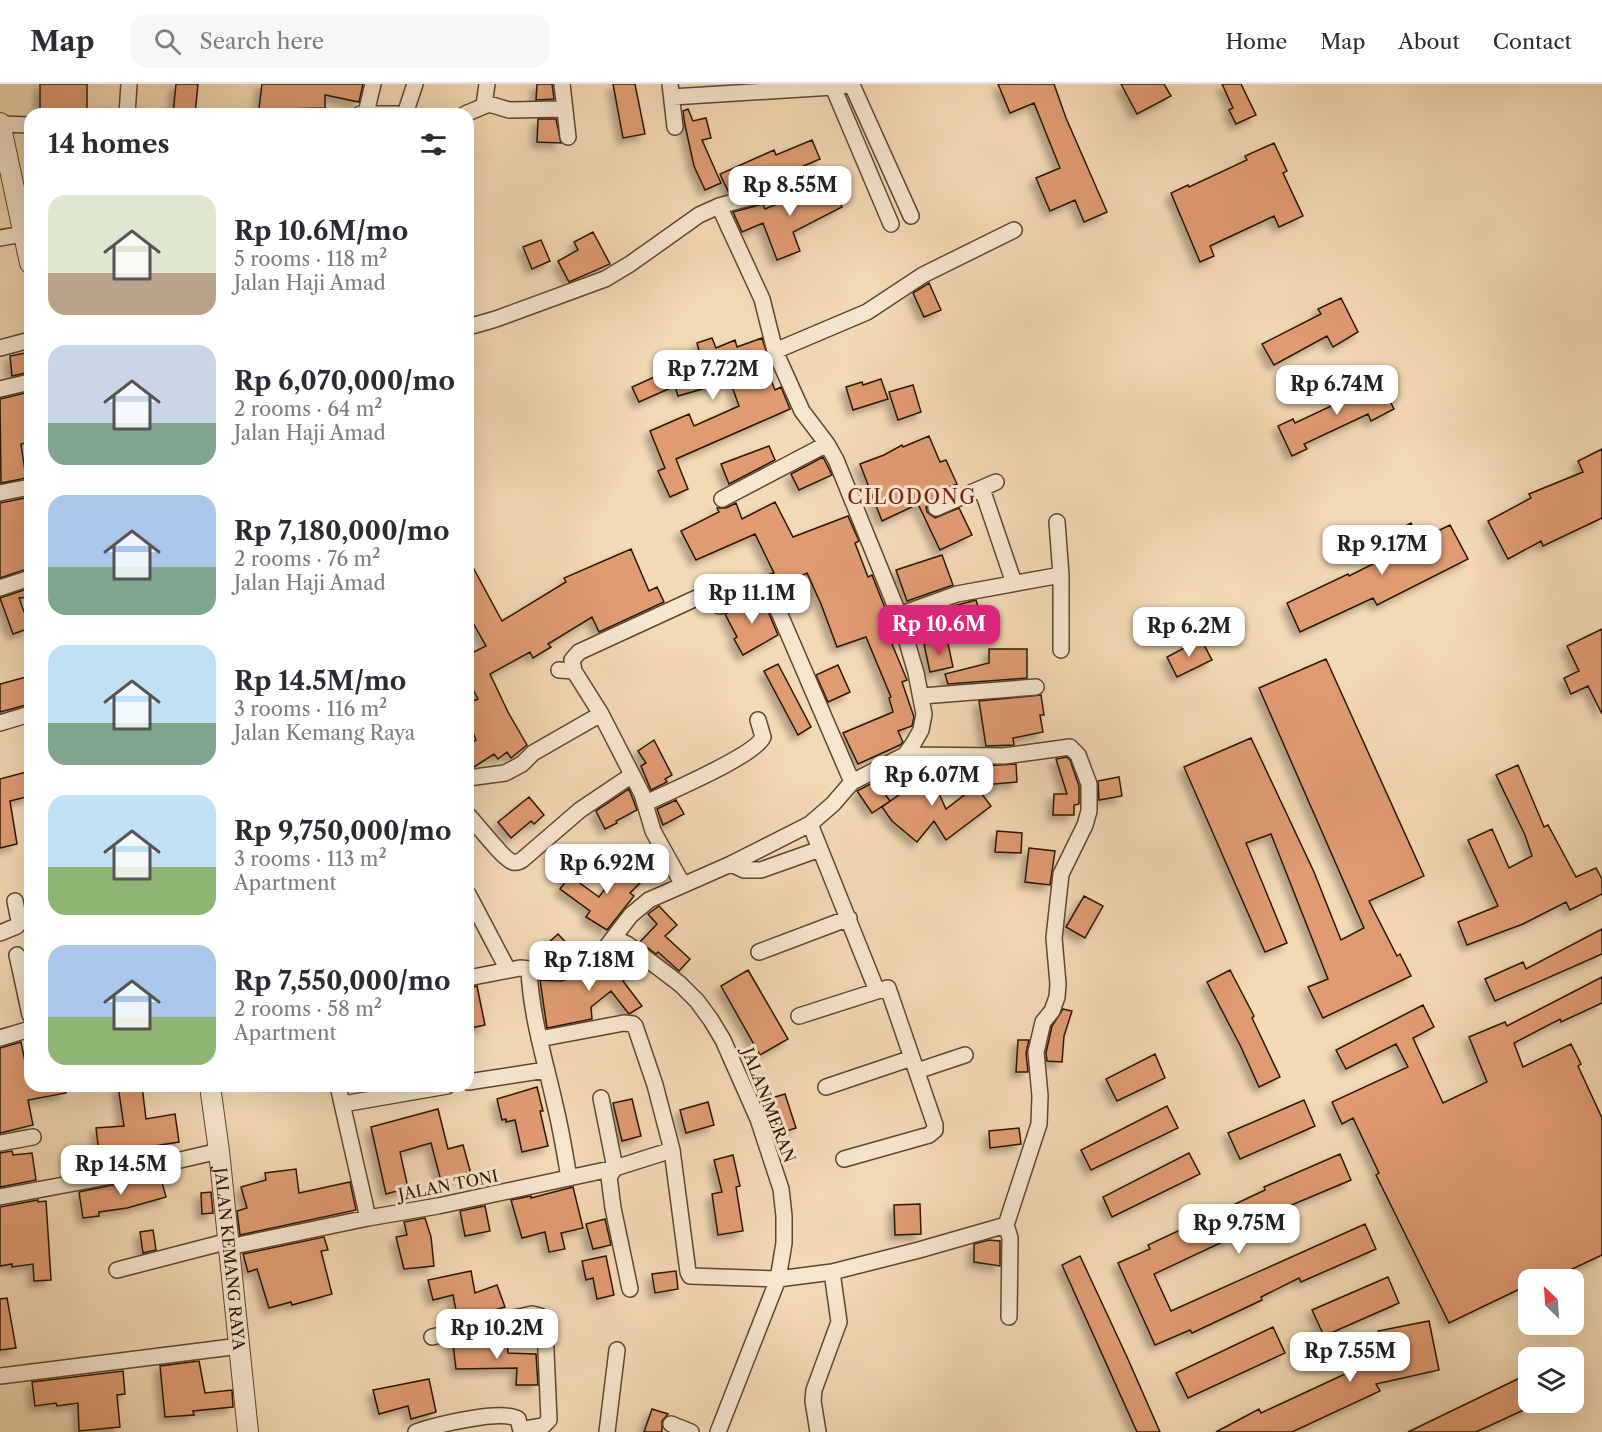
<!DOCTYPE html>
<html lang="en">
<head>
<meta charset="utf-8">
<style>
  body { margin:0; font-family:"Libre Caslon Text",serif; background:#f7f7f7; color:#2b2b33; height:100vh; display:flex; flex-direction:column; font-size:22px; white-space:nowrap }
  * { box-sizing:border-box; margin:0 }
  p { font-size:20px; color:#7c7c81 }
  .icon { flex:none; width:33px; height:33px; fill:none; stroke:currentColor; stroke-width:2; stroke-linecap:round; stroke-linejoin:round }
  .map { position:relative; flex:1; overflow:hidden }
  .sheet { position:absolute; left:24px; top:24px; width:450px; height:984px; display:flex; flex-direction:column; background:#fff; border-radius:18px; box-shadow:0 6px 24px #0002 }
  .sheet>* { flex:none }
  .needle { width:39px; rotate:335deg }
  .tools { position:absolute; left:1518px; top:1185px; display:grid; gap:12px }
  .tools a { display:grid; place-items:center; width:66px; height:66px; border-radius:12px; background:#fff; box-shadow:0 6px 24px #0002; font-size:30px }
  .price { position:absolute; translate:-50% -51px; padding:0 14px; border-radius:12px; background:#fff; color:#222; font-size:20px; line-height:39px; filter:drop-shadow(0 2px 3px #0008) }
  .price::after { content:''; position:absolute; left:50%; top:36px; width:18px; height:14px; margin-left:-9px; background:inherit; clip-path:polygon(0 0,100% 0,50% 100%) }
  .price.on { background:#db2777; color:#fff }
  ul { padding:0; list-style:none }
  li { display:flex; align-items:center; gap:18px; height:150px; padding:0 24px }
  li span { display:grid; place-items:center; flex:none; width:168px; height:120px; border-radius:18px; color:#555 }
  li>.icon { margin-inline-start:auto }
  span .icon { width:72px; height:72px; fill:#fffc; stroke-width:1 }
  li b { font-size:26px }
  h2 { display:flex; justify-content:space-between; align-items:center; height:72px; padding:0 24px; font-size:26px }
  header { display:flex; align-items:center; gap:36px; box-sizing:border-box; height:84px; padding:0 30px; background:#fff; border-bottom:2px solid #e1e1e2 }
  header strong { font-size:28px }
  nav { display:flex; gap:33px; margin-inline-start:auto; font-size:21px }
  .search { width:420px; height:54px; background:#f7f7f7; display:flex; align-items:center; gap:15px; box-sizing:border-box; padding:0 21px; border-radius:18px; color:#7c7c81; font-size:22px }
  .map>svg:first-child { display:block }
  .building { fill:#e09b71; stroke:#2b1800; stroke-width:1.5; filter:url(#shadow) }
  .lines { fill:none; stroke-linecap:round; stroke-linejoin:round }
  .minor-casing { stroke:#5d482d; stroke-width:18 }
  .tertiary-casing { stroke:#5d482d; stroke-width:22 }
  .minor { stroke:#f7e6ce; stroke-width:15 }
  .tertiary { stroke:#f7e6ce; stroke-width:20 }
  .labels { text-anchor:middle; stroke-width:6; stroke-linejoin:round; paint-order:stroke }
  .street-label { font-size:16px; fill:#2b1800; stroke:#f7e6ce }
  .quarter-label { font-size:20px; letter-spacing:1.5px; fill:#7a1f14; stroke:#f7e6ce }
</style>
</head>
<body>
<header>
<strong>Map</strong>
<div class="search"><svg class="icon" aria-label="search" viewBox="0 0 24 24"><circle cx="10" cy="10" r="6"/><path d="M15 15l6 6"/></svg>Search here</div>
<nav><a>Home</a><a>Map</a><a>About</a><a>Contact</a></nav>
</header>
<div class="map">
<svg width="1602" height="1348" viewBox="0 0 1602 1348">
  <defs>
    <filter id="shadow"><feDropShadow dx="-5.5" dy="5.5" stdDeviation="3" flood-color="#0004"/></filter>
  </defs>
  <rect width="100%" height="100%" fill="#f3d9b4"/>
  <filter id="stains"><feTurbulence type="fractalNoise" baseFrequency=".00333" numOctaves="4"/><feColorMatrix values="0 0 0 0 .2 0 0 0 0 .09 0 0 0 0 .02 0 0 0 .5 -.17"/></filter>
  <radialGradient id="worn" r=".72"><stop offset=".6" stop-color="#630" stop-opacity="0"/><stop offset="1" stop-color="#630" stop-opacity=".3"/></radialGradient>
  <path class="building" d="M40,0H87V29L40,30Z
    M176,0H198L195,30H173Z
    M262,0H363L359,18L325,11V24L282,25L281,28L259,25Z
    M537,0H552L554,15L536,16Z
    M613,0H635L645,50L623,54Z
    M998,0H1054L1066,34L1107,128L1084,138L1075,116L1050,127L1036,94L1060,84L1034,19L1010,29Z
    M1121,0H1164L1171,12L1137,30Z
    M1222,0H1241L1256,31L1236,40L1229,26L1233,24Z
    M688,25L693,37L706,34L711,54L702,56L721,99L705,106L694,82L685,41L683,27Z
    M538,35H556L561,59L537,58Z
    M812,56L820,75L756,102L729,109L720,90L774,66L776,71Z
    M1274,59L1287,87L1283,89L1303,132L1279,143L1274,132L1210,162L1214,172L1200,178L1171,109L1188,101L1189,103L1247,76L1245,72Z
    M828,96L842,123L793,148L800,167L777,176L763,139L742,148L733,128L763,120L765,125L801,110Z
    M593,148L610,180L569,198L558,177L578,166L574,158Z
    M541,156L550,177L532,185L523,163Z
    M929,199L941,226L924,233L913,209Z
    M1341,214L1358,248L1333,263L1327,252L1274,281L1262,260L1321,230L1318,225Z
    M712,254L716,264L735,256L737,263L762,254L770,279L765,281L775,306L781,303L790,325L676,375L688,405L670,413L658,387L665,384L650,347L689,330L694,342L739,322L730,297L678,312L675,302L639,318L632,303L670,286L668,279L700,270L697,259Z
    M30,268V288L12,292L10,272Z
    M1377,293L1394,325L1371,337L1368,330L1304,360L1307,365L1292,372L1278,342L1293,335L1295,339L1357,310L1354,304Z
    M881,295L888,315L853,326L846,303L862,298L863,301Z
    M913,301L921,328L898,336L889,308Z
    M29,308L30,358L21,360L26,394L1,399L0,315Z
    M929,352L940,378L946,376L957,400L949,403L951,407L929,418L926,423L927,428L935,434L959,424L972,451L940,466L918,420L882,437L860,380L884,371L902,361L903,363Z
    M769,362L775,376L729,400L721,380Z
    M1602,365V434L1543,462L1541,457L1508,475L1488,437L1531,414L1529,410L1583,388L1578,377Z
    M823,373L832,391L799,406L791,390Z
    M30,413V484L0,494V419Z
    M775,418L793,453L848,432L859,457L855,459L868,493L872,491L891,539L893,546L887,548L907,596L902,598L914,633L912,642L898,647L903,658L900,661L858,680L843,649L893,628L889,614L891,613L866,553L837,563L821,520L807,489L779,503L770,490L774,489L755,450L696,476L681,447L719,428L717,424H726L736,419L742,435Z
    M1411,439L1419,456L1450,441L1468,475L1377,521L1373,514L1300,548L1287,519L1348,490L1349,492L1393,470L1385,453Z
    M631,465L649,507L657,503L664,518L599,548L592,533L548,560L551,563L533,574L530,568L490,590L508,628L527,661L511,674L507,668L498,675L494,670L474,683L468,684V661L476,656L468,636V619L478,615L468,596V571L486,562L468,530V474L502,537L566,498L564,494Z
    M942,471L953,501L907,517L896,486Z
    M30,504V513L19,514L30,544L13,550L0,514Z
    M762,513L778,551L743,571L734,555L737,553L725,530Z
    M976,516L981,533L956,542L950,523Z
    M1602,545V630L1588,602L1571,610L1564,594L1579,587L1567,562Z
    M947,555L953,583L930,588L924,560Z
    M1201,555L1212,576L1177,593L1167,573Z
    M989,565H1027V594L948,600L945,590L989,579Z
    M1326,575L1424,792L1369,817L1397,872L1400,870L1411,892L1323,934L1308,903L1328,895L1271,750L1246,759L1287,859L1265,868L1184,683L1251,654L1314,788L1341,856L1364,844L1259,604Z
    M778,580L811,643L798,651L764,587Z
    M838,581L850,608L828,618L816,591Z
    M30,592V620L0,628V600Z
    M1041,611L1044,631H1040L1043,648L1013,654L1014,661L986,662L979,617Z
    M654,656L672,691L665,695L667,698L651,706L641,682L646,679L638,667Z
    M1067,673L1070,676L1079,702V720L1074,721V731H1053L1054,710H1067L1056,675Z
    M1016,680L1017,698L983,701L982,682Z
    M926,681L946,725L976,702L991,722L946,756L934,737L917,758L892,737L882,723L910,703L905,691Z
    M1518,681L1544,743L1548,741L1576,793L1596,784L1602,795V810L1570,826L1566,818L1523,840L1467,861L1458,838L1498,822L1468,756L1492,745L1509,784L1532,772L1525,751L1496,691Z
    M30,687V712L10,717L17,760L0,764V695Z
    M1119,693L1122,712L1099,716L1098,697Z
    M876,697L890,717L872,729L857,707Z
    M629,705L637,726L616,737L617,739L605,745L596,727Z
    M529,713L544,731L534,740L531,737L511,754L498,738Z
    M676,716L684,730L663,741L657,725Z
    M997,747L1022,749L1021,769L995,768Z
    M1029,764L1055,767L1050,801L1025,798Z
    M630,777L646,793L630,809L634,812L607,846L586,833L590,827L560,805L570,792L599,813L617,789Z
    M1084,812L1103,822L1085,854L1066,843Z
    M659,822L677,841L665,852L690,875L679,887L658,868L656,870L640,858L657,840L648,830Z
    M1602,845V870L1495,917L1485,895L1523,878L1526,885Z
    M558,850L579,872L563,877L547,860Z
    M617,866L640,882L623,897L642,922L629,930L611,907L591,923L592,935L547,944L540,896L561,897L586,890L600,882Z
    M748,886L788,955L760,971L721,902Z
    M1230,886L1254,932L1252,934L1280,993L1259,1003L1240,961L1207,898Z
    M1602,893V919L1561,938L1560,935L1514,959L1523,983L1571,960L1581,980L1578,982L1602,1034V1171L1549,1196H1528V1201L1449,1239L1376,1091L1379,1089L1353,1034L1342,1040L1332,1018L1408,983L1396,960L1346,985L1336,966L1423,921L1434,943L1413,954L1443,1019L1487,998L1469,953L1505,938L1507,942Z
    M477,902L485,941L471,944L468,930V904Z
    M1063,925L1072,927L1064,952L1062,978L1047,977L1046,969L1052,942Z
    M1018,956H1029L1026,969L1028,988H1016Z
    M21,958L30,1002H65L66,1009L28,1016L33,1041L0,1049V964Z
    M1155,970L1165,994L1117,1017L1106,995Z
    M118,1002H142L146,1035L175,1030L179,1058L153,1062L155,1072L128,1078L127,1066L99,1068L96,1044L124,1042Z
    M537,1003L543,1027H540L548,1062L522,1068L515,1036L506,1038V1035L502,1036L497,1015Z
    M785,1010L796,1044L774,1051L762,1017Z
    M632,1015L641,1052L622,1057L613,1019Z
    M1304,1016L1315,1042L1240,1075L1228,1049Z
    M708,1018L714,1041L686,1049L680,1026Z
    M1167,1022L1178,1044L1091,1086L1081,1066Z
    M438,1025L448,1065L463,1061L471,1090L441,1097L431,1059L400,1068L408,1104L386,1110L371,1043Z
    M1019,1044L1021,1060L990,1064L989,1047Z
    M12,1067L13,1071L32,1069L36,1096L0,1103V1069Z
    M1189,1069L1200,1090L1112,1133L1103,1113Z
    M1340,1070L1351,1096L1275,1128L1229,1151L1231,1154L1154,1190L1171,1227L1365,1140L1376,1165L1301,1198L1299,1194L1261,1213L1262,1216L1192,1249L1190,1246L1155,1261L1118,1179L1150,1165L1148,1161L1265,1106L1264,1103Z
    M733,1071L740,1102L736,1103L743,1147L718,1151L712,1110L722,1108L714,1076Z
    M296,1085L299,1109L350,1098L356,1126L240,1151L237,1127L247,1124L241,1103L266,1096L265,1089Z
    M160,1091L166,1113L127,1124L99,1128V1132L83,1134L79,1108Z
    M573,1103L583,1144L561,1149L565,1165L549,1168L545,1148L522,1154L511,1116L531,1112V1114Z
    M211,1108L213,1129L202,1130L201,1109Z
    M38,1116V1118L46,1117L51,1196L34,1197L33,1180L12,1183V1180L0,1182V1123Z
    M920,1120L921,1150L895,1151L894,1121Z
    M485,1122L490,1147L465,1152L460,1127Z
    M425,1134L431,1153L434,1182L404,1185L396,1153L407,1151L404,1138Z
    M605,1135L611,1161L593,1165L586,1140Z
    M153,1146L156,1166L143,1169L140,1148Z
    M324,1153L328,1166L321,1167L332,1210L292,1221L291,1218L269,1224L257,1185L248,1188L243,1170Z
    M989,1156L1000,1157V1182L974,1178V1160Z
    M606,1172L614,1211L597,1215L593,1194L586,1196L582,1177Z
    M1080,1172L1127,1273L1160,1348H1137L1062,1181Z
    M471,1187L475,1209L497,1201L505,1223L458,1237L453,1211L433,1216L428,1196Z
    M676,1187L678,1205L655,1209L652,1190Z
    M1388,1193L1399,1219L1324,1252L1312,1226Z
    M7,1214L16,1264L0,1266V1215Z
    M1429,1237L1439,1286L1376,1300L1380,1307L1292,1348H1216L1259,1325L1261,1329L1384,1272L1378,1247Z
    M1273,1243L1285,1269L1188,1314L1176,1289Z
    M507,1256L508,1269L536,1270L538,1301H516L517,1284L456,1285L453,1260Z
    M199,1277L205,1309L232,1306L233,1323L193,1327L194,1331L165,1333L160,1282Z
    M123,1287L125,1310L117,1311L120,1343L79,1347L78,1319L57,1322L56,1319L35,1322L32,1298Z
    M1528,1290V1324L1476,1348H1408Z
    M429,1295L436,1328L411,1335L408,1322L379,1330L373,1306Z
    M652,1325L668,1330L662,1337V1348H644Z"/>
  <g class="lines">
    <defs>
      <path id="minor" d="M562,0L568,53
        M670,0L675,43
        M852,1L911,132
        M833,3L891,140
        M672,13L833,3L852,0
        M484,21L487,0
        M366,29L373,0
        M127,30L129,0
        M360,30H397
        M405,30L415,0
        M465,30L489,20L509,26L565,25
        M0,40L30,41
        M0,154L23,150
        M468,243L496,235L605,195L630,180L699,131L719,122L798,101
        M0,264L30,256
        M775,267L867,228L923,191L1014,146
        M0,305L30,298
        M982,405L1014,499
        M0,409L30,403
        M722,415L827,360
        M936,424L996,398
        M1057,438L1061,491
        M0,504L30,494
        M899,531L957,510L1061,491V566
        M559,586L574,587L601,630L642,710L653,747L683,801
        M574,587L572,576L579,568L703,511H707L715,520L720,522L765,501L769,505L852,698
        M922,612L1036,603
        M0,639L30,630
        M468,694L505,689L522,680L533,669L601,630
        M646,719C668,708 755,672 763,653L758,636
        M468,731C476,739 505,777 513,778C517,779 519,778 522,776L580,726L632,691
        M810,740L877,907
        M731,780L744,786H761L820,765
        M468,810L508,886
        M0,849L17,842L19,837L15,817
        M614,854L627,860L680,900L697,917L711,936L723,956L758,1035L781,1105L784,1132V1159L778,1195L718,1348
        M759,868L849,834
        M17,871L30,931
        M529,886C531,932 545,976 555,1021C561,1045 565,1070 569,1094
        M468,894L520,884L559,888L583,881L594,875L604,866L631,831L649,816L731,780L810,740L833,720L852,698L905,671L913,660L921,646L924,630L916,589L899,531L836,376L827,360L802,327L775,267L762,215L719,122
        M799,932L877,907L888,904L935,1041V1046L929,1051L844,1075
        M0,954L30,945
        M539,955L624,939L633,940L635,942L655,1001L672,1066L688,1188L690,1192L778,1195L832,1188L919,1166L1006,1141L1039,1040L1040,1012L1036,968L1043,938L1052,927L1057,913L1058,900L1054,854L1061,790L1085,741L1089,727V700L1078,671L1070,663L1004,672L905,671
        M917,987L965,971
        M468,998L546,986
        M338,1002L368,1134
        M826,1003L912,974
        M601,1014L615,1084L609,1093L613,1124L630,1205
        M343,1020L447,1002
        M0,1059L33,1053
        M0,1113L107,1093L219,1067
        M1006,1141L1010,1154L1009,1233
        M229,1163L368,1134L438,1122L615,1084L672,1066
        M117,1186L229,1157
        M432,1253L532,1230L540,1232L545,1244L549,1336L543,1342L525,1345L521,1348
        M0,1292L240,1262
        M671,1340L691,1348
        M416,1348C436,1341 501,1325 518,1335L521,1347
        M607,1348L617,1266
        M818,1348L813,1317L814,1306L839,1238L832,1188"/>
      <g id="tertiary">
        <path d="M0,39L30,179"/>
        <path id="s1" d="M210,1002L219,1067L248,1348"/>
      </g>
    </defs>
    <use href="#minor" class="minor-casing"/>
    <use href="#tertiary" class="tertiary-casing"/>
    <use href="#minor" class="minor"/>
    <use href="#tertiary" class="tertiary"/>
  </g>
  <g class="labels">
    <g class="street-label">
      <text transform="translate(769 1021) rotate(69)" y="6">JALAN MERAN</text>
      <text transform="translate(448 1101) rotate(-11)" y="6">JALAN TONI</text>
      <text dy="6" stroke="none"><textPath href="#s1" startOffset="174">JALAN KEMANG RAYA</textPath></text>
    </g>
    <g class="quarter-label">
      <text x="912" y="420">CILODONG</text>
    </g>
  </g>
  <rect width="100%" height="100%" filter="url(#stains)"/>
  <rect width="100%" height="100%" fill="url(#worn)"/>
</svg>
<div class="tools">
<a><svg class="needle" viewBox="-14 -14 28 28"><path d="M0-13l5 13h-10z" fill="#e53935"/><path d="M0 13l5-13h-10z" fill="#7c7c81"/></svg></a>
<a><svg class="icon" aria-label="layers" viewBox="0 0 24 24"><path d="M12 4l9 5-9 5-9-5zM3 14l9 5 9-5"/></svg></a>
</div>
<b class="price" style="left:790px;top:133px">Rp 8.55M</b>
<b class="price" style="left:713px;top:317px">Rp 7.72M</b>
<b class="price" style="left:1337px;top:332px">Rp 6.74M</b>
<b class="price" style="left:1382px;top:492px">Rp 9.17M</b>
<b class="price" style="left:752px;top:541px">Rp 11.1M</b>
<b class="price on" style="left:939px;top:572px">Rp 10.6M</b>
<b class="price" style="left:1189px;top:574px">Rp 6.2M</b>
<b class="price" style="left:932px;top:723px">Rp 6.07M</b>
<b class="price" style="left:607px;top:811px">Rp 6.92M</b>
<b class="price" style="left:589px;top:908px">Rp 7.18M</b>
<b class="price" style="left:121px;top:1112px">Rp 14.5M</b>
<b class="price" style="left:1239px;top:1171px">Rp 9.75M</b>
<b class="price" style="left:497px;top:1276px">Rp 10.2M</b>
<b class="price" style="left:1350px;top:1299px">Rp 7.55M</b>
<section class="sheet">
<h2>14 homes<svg class="icon" aria-label="filters" viewBox="0 0 24 24"><path d="M4 7h16M4 17h16"/><circle cx="9" cy="7" r="2"/><circle cx="15" cy="17" r="2"/></svg></h2>
<ul>
<li><span style="background:linear-gradient(#dfe7d0 65%,#b9a48a 0)"><svg class="icon" aria-label="home" viewBox="0 0 24 24"><path d="M3 11l9-7 9 7M6 9v11h12V9"/></svg></span><div><b>Rp 10.6M/mo</b><p>5 rooms · 118 m²</p><p>Jalan Haji Amad</p></div></li>
<li><span style="background:linear-gradient(#c9d6e8 65%,#7fa58c 0)"><svg class="icon" aria-label="home" viewBox="0 0 24 24"><path d="M3 11l9-7 9 7M6 9v11h12V9"/></svg></span><div><b>Rp 6,070,000/mo</b><p>2 rooms · 64 m²</p><p>Jalan Haji Amad</p></div></li>
<li><span style="background:linear-gradient(#a9c7e8 60%,#7fa58c 0)"><svg class="icon" aria-label="home" viewBox="0 0 24 24"><path d="M3 11l9-7 9 7M6 9v11h12V9"/></svg></span><div><b>Rp 7,180,000/mo</b><p>2 rooms · 76 m²</p><p>Jalan Haji Amad</p></div></li>
<li><span style="background:linear-gradient(#bfe0f5 65%,#7fa58c 0)"><svg class="icon" aria-label="home" viewBox="0 0 24 24"><path d="M3 11l9-7 9 7M6 9v11h12V9"/></svg></span><div><b>Rp 14.5M/mo</b><p>3 rooms · 116 m²</p><p>Jalan Kemang Raya</p></div></li>
<li><span style="background:linear-gradient(#bfe0f5 60%,#8fb573 0)"><svg class="icon" aria-label="home" viewBox="0 0 24 24"><path d="M3 11l9-7 9 7M6 9v11h12V9"/></svg></span><div><b>Rp 9,750,000/mo</b><p>3 rooms · 113 m²</p><p>Apartment</p></div></li>
<li><span style="background:linear-gradient(#a9c7e8 60%,#8fb573 0)"><svg class="icon" aria-label="home" viewBox="0 0 24 24"><path d="M3 11l9-7 9 7M6 9v11h12V9"/></svg></span><div><b>Rp 7,550,000/mo</b><p>2 rooms · 58 m²</p><p>Apartment</p></div></li>
</ul>
</section>
</div>
</body>
</html>
